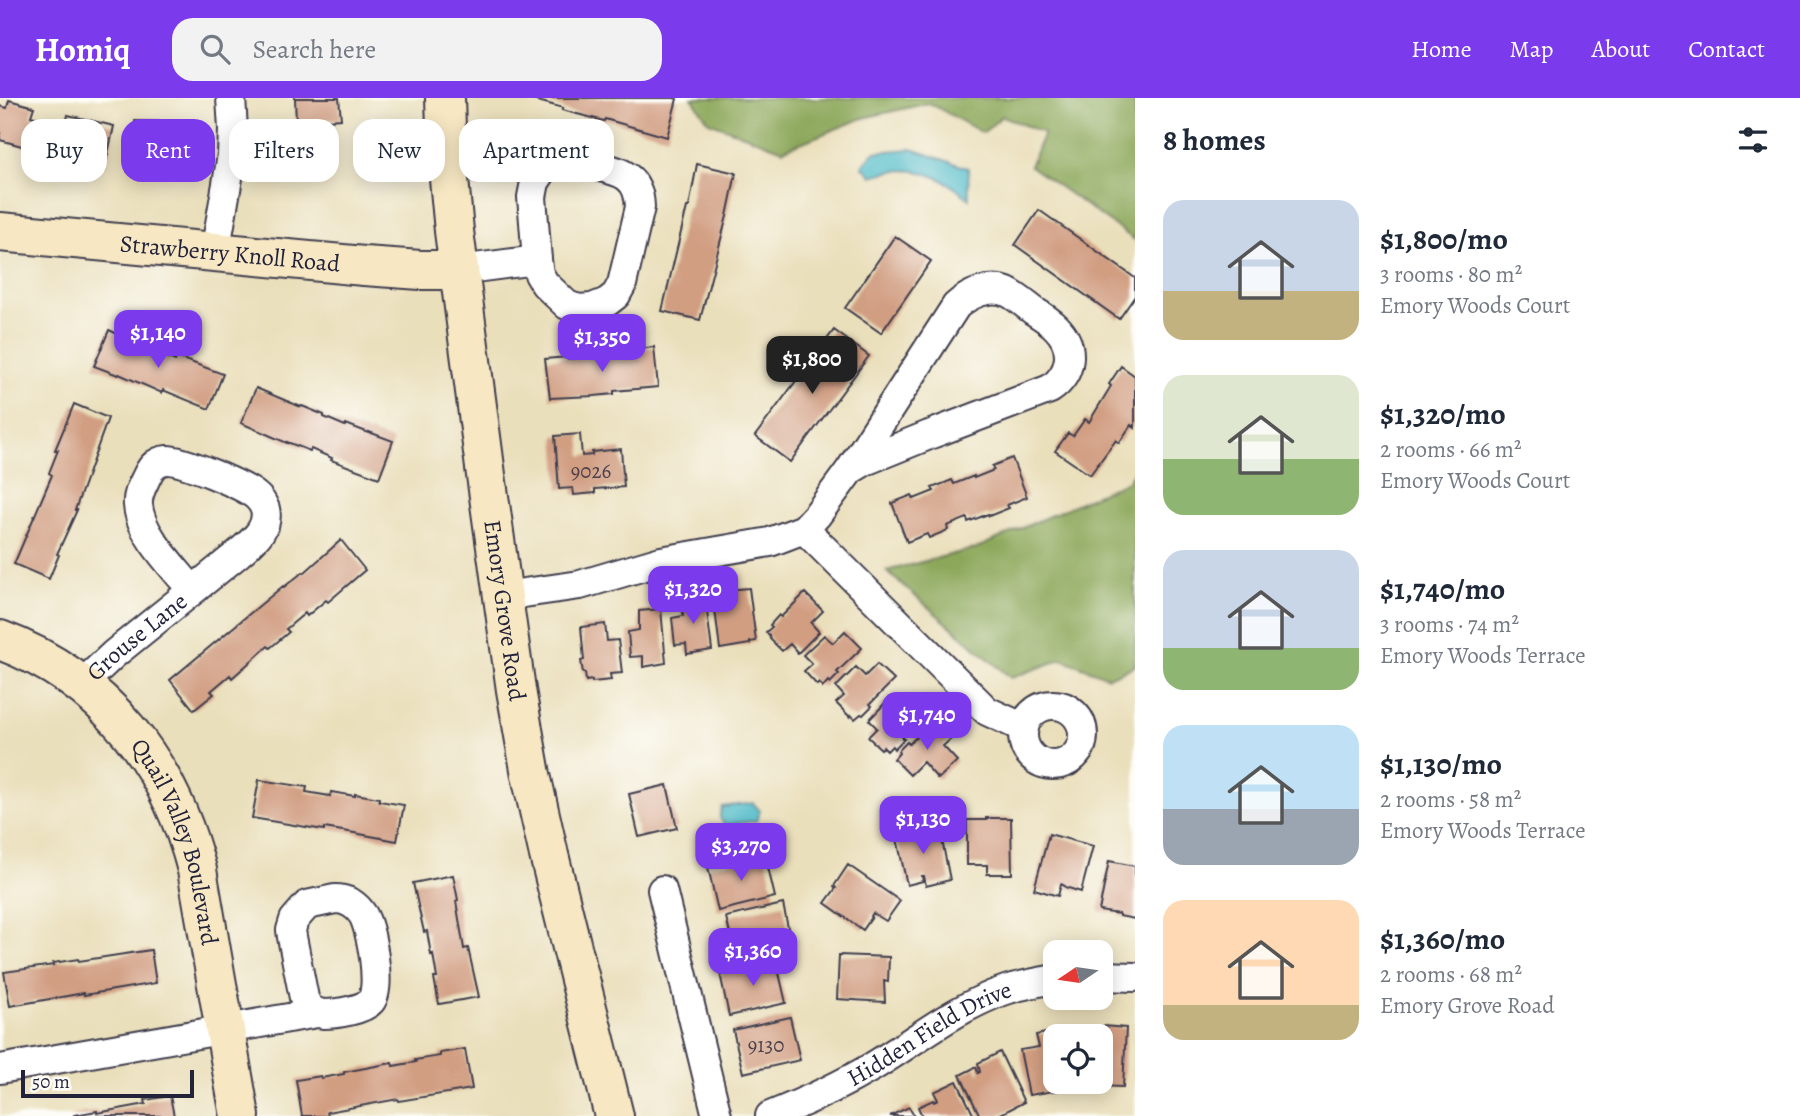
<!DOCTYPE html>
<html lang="en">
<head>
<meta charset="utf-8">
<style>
  body { margin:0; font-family:Alegreya,serif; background:#f2f2f3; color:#1f2937; height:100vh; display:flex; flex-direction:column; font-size:26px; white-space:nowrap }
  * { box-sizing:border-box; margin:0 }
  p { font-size:23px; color:#747a83 }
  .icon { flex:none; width:38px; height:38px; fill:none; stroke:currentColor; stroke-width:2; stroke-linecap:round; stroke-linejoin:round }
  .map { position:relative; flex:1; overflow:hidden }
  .drawer { display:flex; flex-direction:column; background:#fff; width:665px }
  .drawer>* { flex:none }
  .top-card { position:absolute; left:21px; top:21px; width:665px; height:63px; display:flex; gap:14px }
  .needle { width:46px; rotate:257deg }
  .buttons { position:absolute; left:1043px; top:842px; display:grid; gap:14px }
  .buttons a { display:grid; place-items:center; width:70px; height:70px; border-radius:14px; background:#fff; box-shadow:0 4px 18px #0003; font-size:35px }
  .scale { position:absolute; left:21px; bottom:18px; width:173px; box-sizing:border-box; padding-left:7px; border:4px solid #22223b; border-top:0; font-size:19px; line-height:24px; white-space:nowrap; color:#22223b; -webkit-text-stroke:5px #fdfcf7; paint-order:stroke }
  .price { position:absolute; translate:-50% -60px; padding:0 16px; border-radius:14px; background:#7c3aed; color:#fff; font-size:23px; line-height:46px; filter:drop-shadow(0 2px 4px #0008) }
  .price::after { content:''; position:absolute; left:50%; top:42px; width:21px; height:16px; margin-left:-10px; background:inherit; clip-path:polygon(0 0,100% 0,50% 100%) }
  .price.on { background:#222; color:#fff }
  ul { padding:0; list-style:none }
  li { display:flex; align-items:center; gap:21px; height:175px; padding:0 28px }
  li span { display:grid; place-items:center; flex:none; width:196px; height:140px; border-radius:21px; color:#555 }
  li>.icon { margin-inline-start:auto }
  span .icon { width:84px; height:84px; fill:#fffc; stroke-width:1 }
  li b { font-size:30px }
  h2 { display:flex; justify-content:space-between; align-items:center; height:84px; padding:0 28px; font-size:30px }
  .tag { padding:0 24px; border-radius:21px; background:#fff; box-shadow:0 4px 18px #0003; font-size:24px; line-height:63px }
  .tag.on { background:#7c3aed; color:#fff }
  header { display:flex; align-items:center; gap:42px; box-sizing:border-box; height:98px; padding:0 35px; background:#7c3aed; color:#fff }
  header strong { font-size:33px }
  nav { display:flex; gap:38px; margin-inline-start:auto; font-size:24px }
  .search { width:490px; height:63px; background:#f2f2f3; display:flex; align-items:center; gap:18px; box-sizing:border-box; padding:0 24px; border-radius:21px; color:#747a83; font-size:26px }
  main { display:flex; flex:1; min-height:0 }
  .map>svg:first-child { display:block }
  .forest { fill:#8ca75a; stroke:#57644a; stroke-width:2 }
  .water { fill:#4dbac8; stroke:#386e82; stroke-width:2 }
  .building { fill:#d19e82 }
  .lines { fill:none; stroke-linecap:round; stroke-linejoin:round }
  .street-casing { stroke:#403e4e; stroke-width:32 }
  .secondary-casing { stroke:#403e4e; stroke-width:42 }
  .street { stroke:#fff; stroke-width:28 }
  .secondary { stroke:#f7e8c3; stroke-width:38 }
  .labels { text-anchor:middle; stroke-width:5; stroke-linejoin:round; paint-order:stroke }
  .number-label { font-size:21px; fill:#4e414d }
  .street-label { font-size:24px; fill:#22223b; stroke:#fdfcf7 }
</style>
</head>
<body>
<header>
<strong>Homiq</strong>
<div class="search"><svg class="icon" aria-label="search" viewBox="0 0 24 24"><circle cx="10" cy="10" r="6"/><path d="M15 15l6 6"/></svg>Search here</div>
<nav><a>Home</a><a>Map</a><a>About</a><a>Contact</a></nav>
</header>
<main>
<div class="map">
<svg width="1135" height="1018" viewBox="0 0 1135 1018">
  <rect width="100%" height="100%" fill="#fdfcf7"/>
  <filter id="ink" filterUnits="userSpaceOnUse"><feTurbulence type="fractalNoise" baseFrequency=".0143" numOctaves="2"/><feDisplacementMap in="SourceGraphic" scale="14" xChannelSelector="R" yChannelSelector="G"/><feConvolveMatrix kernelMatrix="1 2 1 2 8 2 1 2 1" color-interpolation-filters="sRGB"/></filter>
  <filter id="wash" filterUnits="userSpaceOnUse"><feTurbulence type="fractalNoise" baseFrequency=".00686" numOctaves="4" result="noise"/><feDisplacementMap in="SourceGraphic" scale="28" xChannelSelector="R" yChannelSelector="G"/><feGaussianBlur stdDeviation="1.57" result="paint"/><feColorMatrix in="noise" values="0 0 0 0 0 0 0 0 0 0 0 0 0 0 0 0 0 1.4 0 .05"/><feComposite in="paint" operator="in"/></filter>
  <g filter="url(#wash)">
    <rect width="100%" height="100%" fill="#eadfbb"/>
    <path class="forest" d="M692,0H1135V142L1030,68L1044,35L1002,18L983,35L929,5L863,20L783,52L709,24Z
      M1135,372V568L1108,579L1062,561L1011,580L886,473L977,450L1128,383Z"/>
    <path class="water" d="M912,51L968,70L969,101C948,82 922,69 893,73C886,74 879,76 872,78L862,68L874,54Z
      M753,705L760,713L756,723L724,727C717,714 720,722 722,709Z"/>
    <g id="blocks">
      <path class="building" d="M295,0H339L341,21L296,24Z
        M527,0H674L677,1L667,39L605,21L604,23L562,12L563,10Z
        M9,2L34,9L31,18L45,22L36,52L0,42V8L7,10Z
        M68,17L114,28L105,69L58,58Z
        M135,23L179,24L178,68L134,67Z
        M697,66L736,75L727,118L700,222L662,213L687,109H689Z
        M1039,112L1135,180V198L1119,221L1015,147Z
        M895,138L931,163L881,235L845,210Z
        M109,232L175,263L177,259L223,276L209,311L163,292L162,295L119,276L118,277L94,268Z
        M834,232L869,258L790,364L755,338Z
        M654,249L658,289L614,293V296L594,298L550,300L545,261L568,259V261Z
        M1121,268L1135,278V330L1131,327L1119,345L1116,342L1090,377L1055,353L1068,335L1073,338L1085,321L1089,324L1111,288L1109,286Z
        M256,290L301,309L302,308L324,317V319L345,328L346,326L369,335V334L393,343L379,380L331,362L332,360L311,351L310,353L287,344V345L241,325Z
        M74,306L108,320L75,412H77L57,456L59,457L49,481L14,466L52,377L49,375L58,352H55Z
        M580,336L582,358L592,357V354L621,351L624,389L595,391V395L574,397L573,390L559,391L555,338Z
        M1012,360L1027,399L1007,407L1009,410L989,418L988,416L968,424L967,420L947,428L948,432L929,440L927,436L907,444L892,405L912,397L914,401L934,393L932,390L952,382L954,386L974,378V380L994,372L992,368Z
        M341,442L365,472L328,504L326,502L307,518L305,515L286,531L289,534L270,550L268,548L232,580L230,577L211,593L214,596L194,612L170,582L283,488L284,489L303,474L304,475Z
        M749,490L756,543L750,544V546L720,551L715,511L728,509L727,492Z
        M805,495L823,513L811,525L819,534L798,555L790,546L782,553L770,541L769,537L766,534L772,529L770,527L779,517L781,519Z
        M705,498L712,552L687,556L686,546L675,547L672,520L683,518L681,501Z
        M661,511L666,565L643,569V558L630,559L628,534L639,532V513Z
        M605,526L607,543L618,542L622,575L610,576L611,582L592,584V582L586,583L585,575H583L581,563L584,562L581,529Z
        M845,533L862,550L837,574L839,576L830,585L828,583L823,589L819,585L817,587L804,573L812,566L803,557L824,537L833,545Z
        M877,566L894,582L870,606L872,608L863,617L861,616L855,621L851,617L850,619L836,605L844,598L836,589L856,569L865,578Z
        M909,599L925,615L902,640L904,641L894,651L892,648L887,653L883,649L881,651L868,639L877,630L869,622L887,603L896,612Z
        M934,623L951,641L943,648L957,663L938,681L923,664L910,677L894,661L899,655L898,653L907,644L909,646Z
        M259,682L307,689L306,694L330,698L331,694L355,698V696L379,700V703L404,707L397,743L349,734L324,730V732L252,720Z
        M667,687L677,730L639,739L629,696Z
        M986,720H1011L1012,776H987V767H967V722H986Z
        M939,727L950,782L926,788L924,778H922L923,783L907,787L896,736Z
        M1049,736L1093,748L1081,794L1065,789V788L1061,786L1058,798L1034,791Z
        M765,757L775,799L718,813L708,769Z
        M1109,763L1135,768V821L1119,818V816L1099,813Z
        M848,767L900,803L886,823L873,815L871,818L872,819L863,832L825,805L836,790L834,788Z
        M453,777L458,802L456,803L464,851L468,850L479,899L439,906L434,880H437L433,856L431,857L427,833L424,834L413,785Z
        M783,806L792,849L736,862L726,819Z
        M151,852L156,885L84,897V895L10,908L4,874L54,867L53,865L78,861L79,863Z
        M839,857L889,859L888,884L884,883L885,904L837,901Z
        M776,862L786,905L729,918L720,875Z
        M790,919L800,962L743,975L733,932Z
        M1103,928L1126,930L1123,989L1098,988V986H1088L1089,984H1101V938H1095V935L1102,936Z
        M1060,932L1062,938H1055V984H1071L1072,990L1029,997L1020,952L1039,949L1036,937Z
        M465,951L472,991L399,1003L398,1001L327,1014L328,1018H302L296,982L321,978V980L344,976V974L392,965L393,968L416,964L415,962L440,958V955Z
        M1000,954L1024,1004L997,1018H980L960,977L976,969L978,975L980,974L978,965Z
        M957,983L974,1018H922L918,1009L933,1002L934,1004L938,1002L934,994Z
        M170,998L174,1018H74V1017L97,1013V1015L146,1006L145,1002Z
        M909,1009L914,1018H890Z"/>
    </g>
  </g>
  <g filter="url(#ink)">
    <use href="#blocks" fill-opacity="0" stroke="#403e4e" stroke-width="2"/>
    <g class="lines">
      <defs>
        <g id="street">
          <path d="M567,63C576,63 585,66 595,68C621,73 639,78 640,109L622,186L616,197L607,204L592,210L578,211L567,207L545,186L539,176L537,162L532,99L535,84L543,72L555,65Z"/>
          <path d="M215,155L232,57L233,31L231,0"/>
          <path d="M459,172L537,162"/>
          <path d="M804,431L987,613L1024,630"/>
          <path d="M503,498L580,487L661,463L770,444L804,431L817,417L850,372L956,208C969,196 989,187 1007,194C1016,198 1026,207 1034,213C1042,218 1050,223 1056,229C1076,249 1072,276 1050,291L929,337L865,363L850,372"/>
          <path id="s1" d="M81,587L114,556L239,455C251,444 270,431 265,411C263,406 260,401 256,398C245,388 181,361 167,362C154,363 150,371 145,382C141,390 137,398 138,407C140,437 175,470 192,492"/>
          <circle cx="1053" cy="637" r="30"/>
          <path d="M662,792L717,1018"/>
          <path d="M335,801C347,801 356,806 363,817C371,831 382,890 371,903C363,912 336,916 324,916C314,915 307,910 304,900L292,839L291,832L294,822L307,807Z"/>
          <path d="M1101,878L1135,879"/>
          <path d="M0,971L317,915"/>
          <path id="s2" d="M770,1018C805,1004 840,988 872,969C915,943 955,910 1003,893C1020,887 1038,884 1055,881"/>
        </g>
        <g id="secondary">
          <path id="s3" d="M445,0L447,60L454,133L486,377L516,592L531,677L549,757L614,1018"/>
          <path id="s4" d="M0,134L364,168L421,172H459"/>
          <path id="s5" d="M0,542C105,581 170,666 197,772L240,1018"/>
        </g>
      </defs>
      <use href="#street" class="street-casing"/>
      <use href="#secondary" class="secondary-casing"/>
      <use href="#street" class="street"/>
      <use href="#secondary" class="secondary"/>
    </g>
  </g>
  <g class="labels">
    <g class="number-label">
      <text x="591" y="380">9026</text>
      <text x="766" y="954">9130</text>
    </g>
    <g class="street-label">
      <text dy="8" stroke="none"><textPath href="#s4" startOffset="231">Strawberry Knoll Road</textPath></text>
      <text dy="8" stroke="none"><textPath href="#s3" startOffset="516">Emory Grove Road</textPath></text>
      <text dy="8" stroke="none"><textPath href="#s1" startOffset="74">Grouse Lane</textPath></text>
      <text dy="8" stroke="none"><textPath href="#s5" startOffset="282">Quail Valley Boulevard</textPath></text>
      <text dy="8" stroke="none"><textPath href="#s2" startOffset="180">Hidden Field Drive</textPath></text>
    </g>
  </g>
</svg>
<div class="buttons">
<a><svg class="needle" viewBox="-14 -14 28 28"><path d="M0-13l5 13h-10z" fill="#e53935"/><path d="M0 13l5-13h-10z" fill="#747a83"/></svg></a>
<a><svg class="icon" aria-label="locate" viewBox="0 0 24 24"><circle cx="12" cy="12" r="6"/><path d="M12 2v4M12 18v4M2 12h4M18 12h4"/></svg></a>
</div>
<div class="scale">50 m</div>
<b class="price" style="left:158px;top:272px">$1,140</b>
<b class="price" style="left:602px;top:276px">$1,350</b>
<b class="price on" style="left:812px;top:298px">$1,800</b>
<b class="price" style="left:693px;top:528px">$1,320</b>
<b class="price" style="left:927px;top:654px">$1,740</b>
<b class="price" style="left:923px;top:758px">$1,130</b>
<b class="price" style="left:741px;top:785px">$3,270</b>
<b class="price" style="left:753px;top:890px">$1,360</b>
<div class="top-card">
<a class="tag">Buy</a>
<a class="tag on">Rent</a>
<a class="tag">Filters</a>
<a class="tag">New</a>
<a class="tag">Apartment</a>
</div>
</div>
<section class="drawer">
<h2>8 homes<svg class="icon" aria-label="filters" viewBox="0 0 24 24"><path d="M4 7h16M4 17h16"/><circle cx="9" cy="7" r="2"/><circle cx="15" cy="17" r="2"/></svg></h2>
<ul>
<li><span style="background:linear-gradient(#c9d6e8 65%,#c2b280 0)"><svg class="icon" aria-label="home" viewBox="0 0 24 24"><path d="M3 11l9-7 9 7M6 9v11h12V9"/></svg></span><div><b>$1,800/mo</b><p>3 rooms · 80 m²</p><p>Emory Woods Court</p></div></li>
<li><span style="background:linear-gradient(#dfe7d0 60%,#8fb573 0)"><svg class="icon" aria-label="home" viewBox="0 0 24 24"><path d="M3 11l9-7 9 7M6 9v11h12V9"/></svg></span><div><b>$1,320/mo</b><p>2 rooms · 66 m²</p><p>Emory Woods Court</p></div></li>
<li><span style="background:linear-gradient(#c9d6e8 70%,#8fb573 0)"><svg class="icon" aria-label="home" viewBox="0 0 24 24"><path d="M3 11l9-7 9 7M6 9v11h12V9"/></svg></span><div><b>$1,740/mo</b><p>3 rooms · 74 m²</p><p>Emory Woods Terrace</p></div></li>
<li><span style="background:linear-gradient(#bfe0f5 60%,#9aa5b1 0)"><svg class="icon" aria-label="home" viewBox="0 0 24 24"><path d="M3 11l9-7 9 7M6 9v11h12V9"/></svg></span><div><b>$1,130/mo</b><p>2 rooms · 58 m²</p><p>Emory Woods Terrace</p></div></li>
<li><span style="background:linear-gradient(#ffd9b3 75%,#c2b280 0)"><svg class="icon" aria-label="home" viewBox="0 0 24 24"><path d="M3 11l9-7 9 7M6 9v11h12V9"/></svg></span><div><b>$1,360/mo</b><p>2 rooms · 68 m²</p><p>Emory Grove Road</p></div></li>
</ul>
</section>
</main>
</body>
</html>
